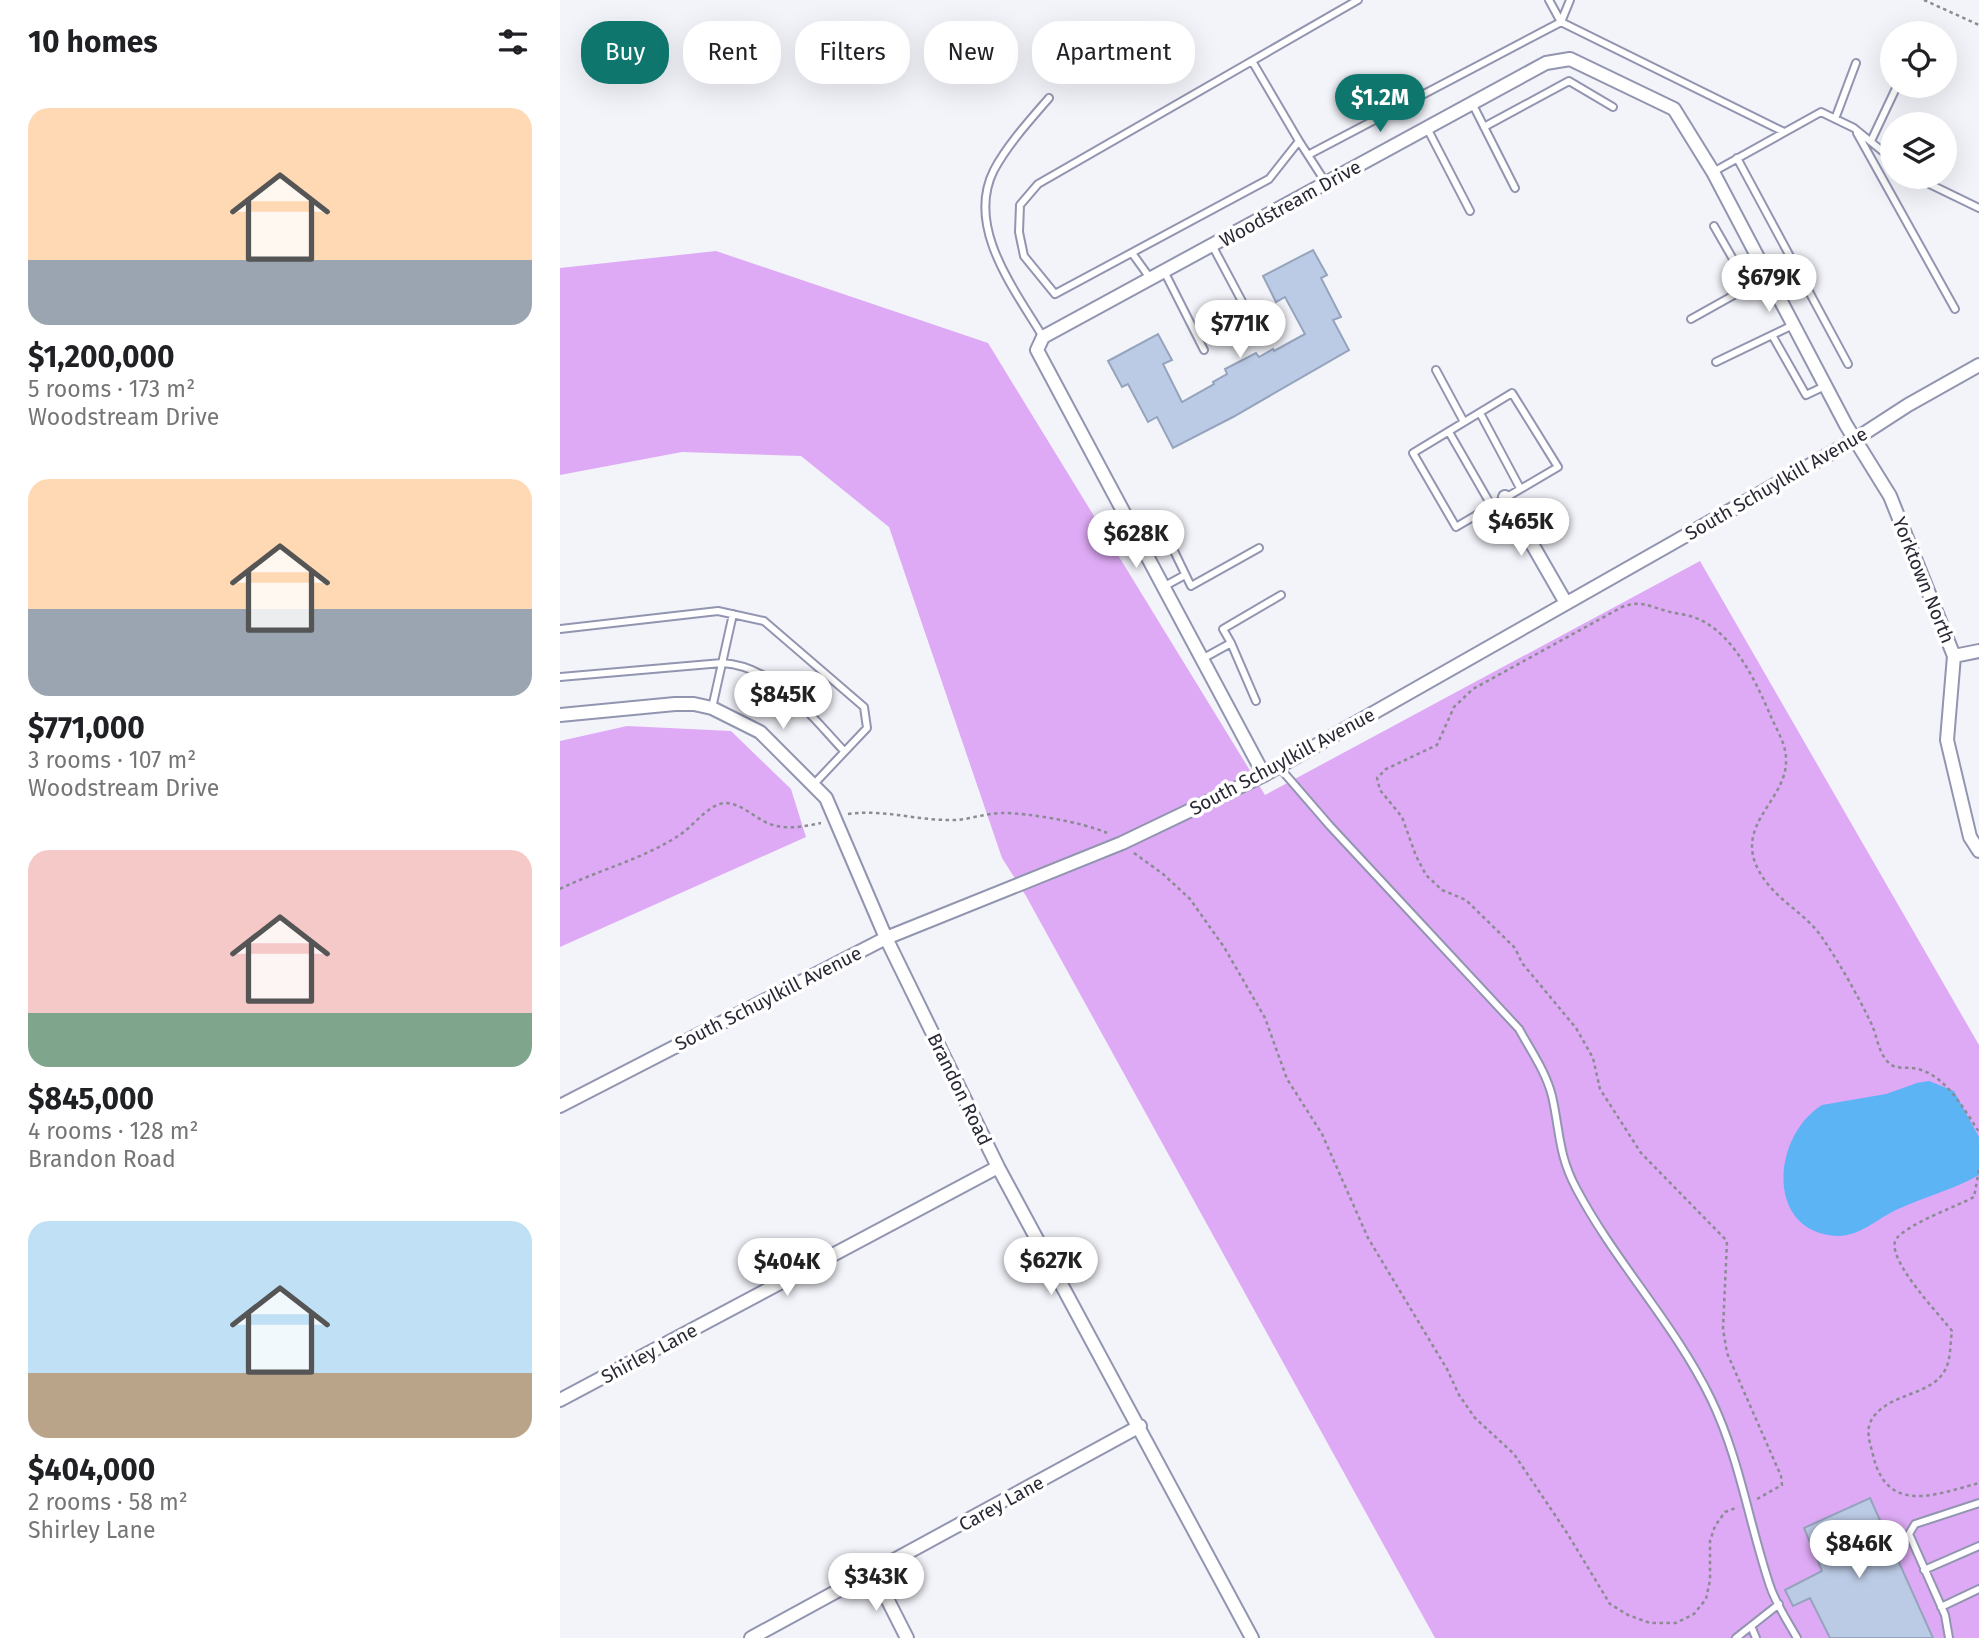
<!DOCTYPE html>
<html lang="en">
<head>
<meta charset="utf-8">
<style>
  body { margin:0; font-family:"Fira Sans",sans-serif; background:#f6f6f6; color:#202124; height:100vh; display:flex; flex-direction:column; font-size:26px; white-space:nowrap }
  * { box-sizing:border-box; margin:0 }
  p { font-size:23px; color:#757577 }
  .icon { flex:none; width:38px; height:38px; fill:none; stroke:currentColor; stroke-width:2; stroke-linecap:round; stroke-linejoin:round }
  .map { position:relative; flex:1; overflow:hidden }
  .drawer { display:flex; flex-direction:column; background:#fff; width:560px }
  .drawer>* { flex:none }
  .guide { position:absolute; left:21px; top:21px; width:665px; height:63px; display:flex; gap:14px }
  .controls { position:absolute; left:1320px; top:21px; display:grid; gap:14px }
  .controls a { display:grid; place-items:center; width:77px; height:77px; border-radius:50%; background:#fff; box-shadow:0 7px 28px #0002; font-size:35px }
  .price { position:absolute; translate:-50% -60px; padding:0 16px; border-radius:24px; background:#fff; color:#222; font-size:23px; line-height:46px; filter:drop-shadow(0 2px 4px #0008) }
  .price::after { content:''; position:absolute; left:50%; top:42px; width:21px; height:16px; margin-left:-10px; background:inherit; clip-path:polygon(0 0,100% 0,50% 100%) }
  .price.active { background:#0f766e; color:#fff }
  ul { padding:0; list-style:none }
  li { display:grid; align-content:center; gap:14px; height:371px; padding:0 28px }
  li span { display:grid; place-items:center; height:217px; border-radius:21px; color:#555 }
  li>.icon { margin-inline-start:auto }
  span .icon { width:126px; height:126px; fill:#fffc; stroke-width:1 }
  li b { font-size:30px }
  h2 { display:flex; justify-content:space-between; align-items:center; height:84px; padding:0 28px; font-size:30px }
  .tag { padding:0 24px; border-radius:28px; background:#fff; box-shadow:0 7px 28px #0002; font-size:24px; line-height:63px }
  .tag.active { background:#0f766e; color:#fff }
  main { display:flex; flex:1; min-height:0 }
  .map>svg:first-child { display:block }
  .green { fill:#deaaf5 }
  .water { fill:#5cb4f5 }
  .building { fill:#bccbe5; stroke:#95a4bd; stroke-width:2 }
  .lines { fill:none; stroke-linecap:round; stroke-linejoin:round }
  .lane-casing { stroke:#9195b0; stroke-width:10 }
  .street-casing { stroke:#9195b0; stroke-width:16 }
  .path { stroke:#8a8b93; stroke-width:2.5; stroke-dasharray:3.5 3.5; stroke-linecap:butt }
  .lane { stroke:#fff; stroke-width:6 }
  .street { stroke:#fff; stroke-width:12 }
  .labels { text-anchor:middle; stroke-width:7; stroke-linejoin:round; paint-order:stroke }
  .street-label { font-size:19px; fill:#282934; stroke:#fff }
</style>
</head>
<body>
<main>
<section class="drawer">
<h2>10 homes<svg class="icon" aria-label="filters" viewBox="0 0 24 24"><path d="M4 7h16M4 17h16"/><circle cx="9" cy="7" r="2"/><circle cx="15" cy="17" r="2"/></svg></h2>
<ul>
<li><span style="background:linear-gradient(#ffd9b3 70%,#9aa5b1 0)"><svg class="icon" aria-label="home" viewBox="0 0 24 24"><path d="M3 11l9-7 9 7M6 9v11h12V9"/></svg></span><div><b>$1,200,000</b><p>5 rooms · 173 m²</p><p>Woodstream Drive</p></div></li>
<li><span style="background:linear-gradient(#ffd9b3 60%,#9aa5b1 0)"><svg class="icon" aria-label="home" viewBox="0 0 24 24"><path d="M3 11l9-7 9 7M6 9v11h12V9"/></svg></span><div><b>$771,000</b><p>3 rooms · 107 m²</p><p>Woodstream Drive</p></div></li>
<li><span style="background:linear-gradient(#f6c9c9 75%,#7fa58c 0)"><svg class="icon" aria-label="home" viewBox="0 0 24 24"><path d="M3 11l9-7 9 7M6 9v11h12V9"/></svg></span><div><b>$845,000</b><p>4 rooms · 128 m²</p><p>Brandon Road</p></div></li>
<li><span style="background:linear-gradient(#bfe0f5 70%,#b9a48a 0)"><svg class="icon" aria-label="home" viewBox="0 0 24 24"><path d="M3 11l9-7 9 7M6 9v11h12V9"/></svg></span><div><b>$404,000</b><p>2 rooms · 58 m²</p><p>Shirley Lane</p></div></li>
</ul>
</section>
<div class="map">
<svg width="1419" height="1638" viewBox="0 0 1419 1638">
  <rect width="100%" height="100%" fill="#f3f4fa"/>
  <path class="green" d="M156,251L428,343L705,795L1140,561L1419,1045V1638H875L466,896L442,858L329,527L241,456L122,452L0,475V268Z
    M67,726L171,731L231,789L246,837L0,947V741Z"/>
  <path class="water" d="M1369,1081L1394,1091L1419,1137V1175C1393,1190 1363,1197 1336,1210C1317,1219 1300,1236 1278,1236C1204,1233 1212,1136 1262,1105L1326,1094L1357,1083Z"/>
  <path class="building" d="M753,250L767,275L761,278L781,317L773,320L789,350L673,417L613,448L597,417L588,422L568,384L562,387L548,361L598,334L612,360L603,364L622,402L654,384L653,382L667,374L665,369L696,353L699,357L713,349L714,351L745,334L725,297L716,302L703,276Z
    M1310,1498L1373,1638H1270L1250,1598L1233,1606L1225,1590L1262,1571L1244,1528Z"/>
  <g class="lines">
    <defs>
      <path id="lane" d="M1010,0L1001,22L1224,132
        M692,61L739,141L709,179L495,294L464,256L459,232L460,205L478,184L798,0
        M912,103L955,188
        M1275,119L1296,63
        M924,127L1009,81L1053,107
        M867,128L910,211
        M1297,133L1395,309
        M739,141L766,183
        M1311,141L1337,86
        M748,155L1001,22L989,0
        M1177,158L1288,364
        M1153,172L1261,112L1294,128L1332,159
        M1355,177L1419,208
        M1154,226L1189,287
        M652,245L693,322
        M572,253L590,278
        M604,271L644,350
        M1131,319L1208,276
        M1212,335L1246,395L1265,386
        M483,337C455,290 405,227 434,170C448,144 470,120 489,98
        M1156,362L1233,325
        M876,370L904,422
        M952,393L998,467L896,527L853,453Z
        M920,413L960,488
        M889,432L931,505
        M597,516L631,586L699,548
        M603,587L625,575
        M0,629L158,611L204,621L304,707L307,728L254,784
        M671,643L663,629L721,595
        M642,659L671,643L696,701
        M0,677L162,663C215,666 250,715 284,751
        M152,708L173,614
        M719,767L770,826L959,1029C971,1051 986,1072 992,1096C1000,1131 998,1154 1016,1188C1055,1262 1114,1323 1151,1399C1180,1459 1189,1524 1210,1586C1216,1604 1228,1622 1237,1638
        M1364,1570L1419,1546
        M1381,1607L1419,1589
        M1191,1626L1196,1638
        M1176,1638L1219,1604
        M1389,1638L1385,1615L1349,1534L1355,1524L1419,1503"/>
      <path id="street" d="M945,497L1006,603
        M1394,656L1419,651
        M0,715L115,704H134L152,708L200,732L266,798L326,938L438,1167L692,1638
        M704,775L477,350L483,337L986,63L1010,59L1114,109L1153,172L1286,425L1330,496L1394,656L1387,740L1410,837L1419,851
        M0,1106L326,938L562,843L704,775L1294,440L1348,405L1419,365
        M0,1400L438,1167
        M314,1573L347,1638
        M191,1638L580,1426"/>
    </defs>
    <use href="#lane" class="lane-casing"/>
    <use href="#street" class="street-casing"/>
    <path class="path" d="M1364,0L1419,25
      M288,814C323,809 354,820 389,820C407,821 424,813 442,813C469,813 522,822 547,833
      M574,853L603,874L630,899L664,947L705,1018L727,1079L762,1134L808,1238L887,1369L899,1395L915,1418L954,1454L1007,1533L1050,1604L1068,1615L1090,1623H1116L1134,1614L1146,1599L1150,1580V1541L1155,1526L1165,1512L1178,1507
      M0,889C38,870 81,860 118,836C132,828 148,804 165,803C183,803 197,821 213,825C229,830 246,826 261,823
      M1419,1170L1414,1197C1395,1207 1350,1223 1337,1238C1322,1255 1379,1314 1392,1331C1390,1343 1391,1358 1386,1368C1374,1396 1329,1392 1312,1419C1305,1430 1310,1443 1313,1455C1327,1516 1377,1494 1419,1483
      M1197,1499L1222,1485L1221,1476L1167,1353L1163,1329L1167,1241L1081,1153L1040,1089L1033,1058L1016,1028L962,963L955,948L906,900L882,890L866,875L856,856L842,817L820,790L817,778L826,769L877,745L894,707L913,689L1062,607C1083,600 1087,606 1107,611C1115,614 1125,614 1133,617C1173,630 1197,684 1212,719C1218,732 1226,745 1226,759C1228,800 1173,824 1199,871C1214,899 1243,911 1261,936C1279,962 1297,994 1311,1023C1317,1035 1318,1052 1328,1062C1336,1071 1347,1066 1358,1069C1386,1076 1404,1109 1419,1132"/>
    <use href="#lane" class="lane"/>
    <use href="#street" class="street"/>
  </g>
  <g class="labels">
    <g class="street-label">
      <text transform="translate(730 203) rotate(-29)" y="7">Woodstream Drive</text>
      <text transform="translate(1216 483) rotate(-30)" y="7">South Schuylkill Avenue</text>
      <text transform="translate(1364 580) rotate(68)" y="7">Yorktown North</text>
      <text transform="translate(722 761) rotate(-28)" y="7">South Schuylkill Avenue</text>
      <text transform="translate(208 998) rotate(-27)" y="7">South Schuylkill Avenue</text>
      <text transform="translate(400 1089) rotate(64)" y="7">Brandon Road</text>
      <text transform="translate(89 1353) rotate(-28)" y="7">Shirley Lane</text>
      <text transform="translate(441 1503) rotate(-29)" y="7">Carey Lane</text>
    </g>
  </g>
</svg>
<div class="controls">
<a><svg class="icon" aria-label="locate" viewBox="0 0 24 24"><circle cx="12" cy="12" r="6"/><path d="M12 2v4M12 18v4M2 12h4M18 12h4"/></svg></a>
<a><svg class="icon" aria-label="layers" viewBox="0 0 24 24"><path d="M12 4l9 5-9 5-9-5zM3 14l9 5 9-5"/></svg></a>
</div>
<b class="price active" style="left:820px;top:134px">$1.2M</b>
<b class="price" style="left:1209px;top:314px">$679K</b>
<b class="price" style="left:680px;top:360px">$771K</b>
<b class="price" style="left:961px;top:558px">$465K</b>
<b class="price" style="left:576px;top:570px">$628K</b>
<b class="price" style="left:223px;top:731px">$845K</b>
<b class="price" style="left:491px;top:1297px">$627K</b>
<b class="price" style="left:227px;top:1298px">$404K</b>
<b class="price" style="left:1299px;top:1580px">$846K</b>
<b class="price" style="left:316px;top:1613px">$343K</b>
<div class="guide">
<a class="tag active">Buy</a>
<a class="tag">Rent</a>
<a class="tag">Filters</a>
<a class="tag">New</a>
<a class="tag">Apartment</a>
</div>
</div>
</main>
</body>
</html>
